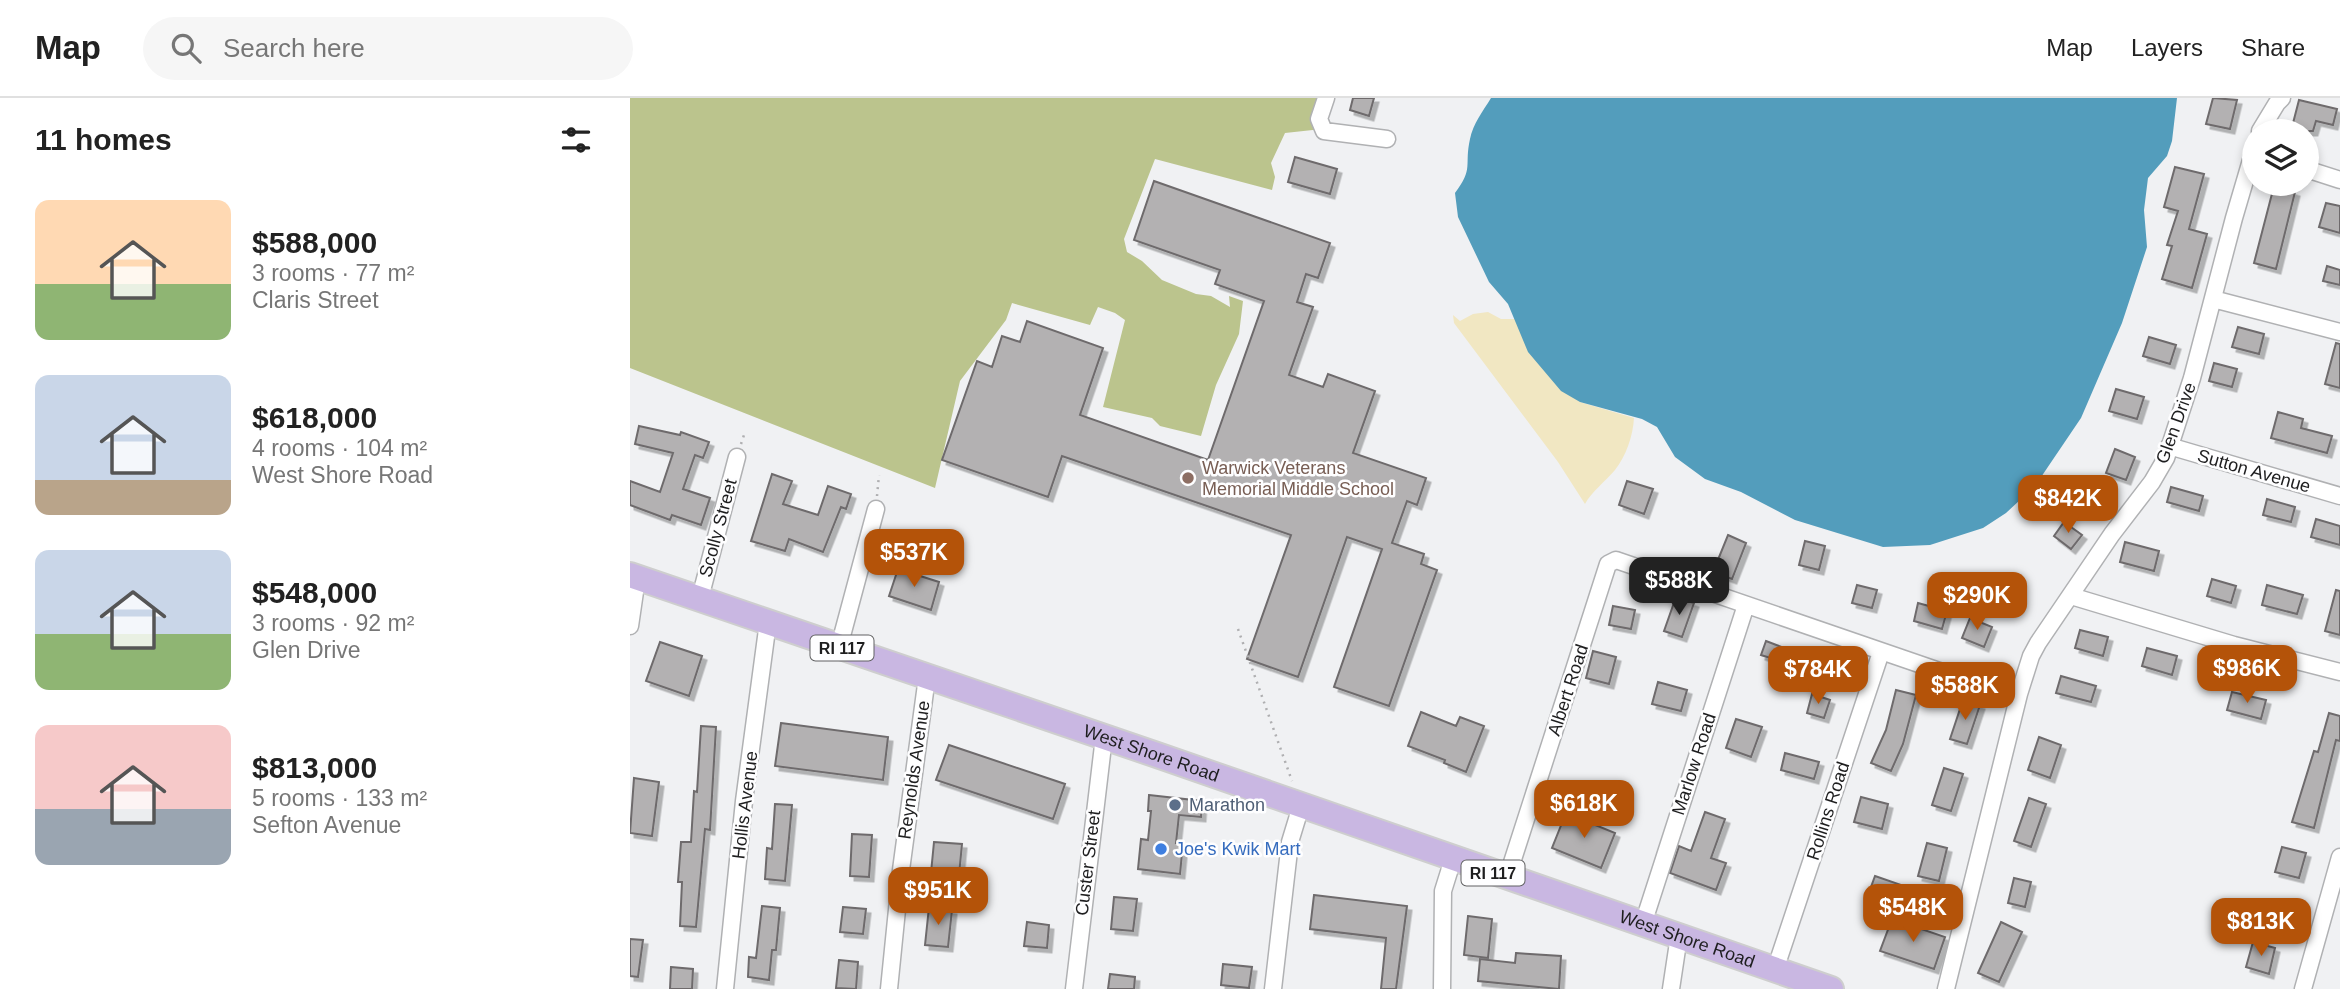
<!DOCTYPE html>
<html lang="en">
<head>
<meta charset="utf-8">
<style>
  body { margin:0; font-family:Arial,sans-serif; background:#f6f6f6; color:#222; height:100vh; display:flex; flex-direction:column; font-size:26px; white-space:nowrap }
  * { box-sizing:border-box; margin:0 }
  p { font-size:23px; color:#767676 }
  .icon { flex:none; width:38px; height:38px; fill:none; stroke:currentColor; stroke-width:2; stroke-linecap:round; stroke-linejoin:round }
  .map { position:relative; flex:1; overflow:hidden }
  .sheet { display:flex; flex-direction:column; background:#fff; width:630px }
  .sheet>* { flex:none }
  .buttons { position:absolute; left:1612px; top:21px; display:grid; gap:14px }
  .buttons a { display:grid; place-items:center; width:77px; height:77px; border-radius:50%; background:#fff; box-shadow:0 4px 10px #0003; font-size:35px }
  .price { position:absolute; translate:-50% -60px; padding:0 16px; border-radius:14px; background:#b45309; color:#fff; font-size:23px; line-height:46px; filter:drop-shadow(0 2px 4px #0008) }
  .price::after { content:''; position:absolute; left:50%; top:42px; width:21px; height:16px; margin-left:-10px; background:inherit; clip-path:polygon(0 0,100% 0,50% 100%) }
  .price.selected { background:#222; color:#fff }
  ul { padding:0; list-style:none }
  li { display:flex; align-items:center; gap:21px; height:175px; padding:0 35px }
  li span { display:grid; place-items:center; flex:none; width:196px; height:140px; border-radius:14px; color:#555 }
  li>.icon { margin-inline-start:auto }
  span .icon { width:84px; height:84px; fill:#fffc; stroke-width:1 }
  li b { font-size:30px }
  h2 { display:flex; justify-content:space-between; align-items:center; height:84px; padding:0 35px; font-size:30px }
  header { display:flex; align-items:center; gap:42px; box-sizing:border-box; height:98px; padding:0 35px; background:#fff; border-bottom:2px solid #e0e0e0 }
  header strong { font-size:33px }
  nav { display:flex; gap:38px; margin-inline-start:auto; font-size:24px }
  .search { width:490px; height:63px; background:#f6f6f6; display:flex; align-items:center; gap:18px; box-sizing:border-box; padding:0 24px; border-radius:38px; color:#767676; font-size:26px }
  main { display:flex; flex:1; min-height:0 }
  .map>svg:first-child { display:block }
  .green { fill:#bbc48d }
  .sand { fill:#f1e7c2 }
  .water { fill:#539dbc }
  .building { fill:#b3b1b2; stroke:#6e6b6c; stroke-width:2; filter:url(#shadow) }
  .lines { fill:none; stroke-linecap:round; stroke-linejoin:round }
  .minor-casing { stroke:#b0b1b3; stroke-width:19 }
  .primary-casing { stroke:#cecece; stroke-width:28 }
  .path { stroke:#afafb1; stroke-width:2.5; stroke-dasharray:2 5; stroke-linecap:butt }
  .minor { stroke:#fff; stroke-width:16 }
  .primary { stroke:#c9b7e2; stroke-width:24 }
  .education-dot { fill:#8d6e63; stroke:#fefeff; stroke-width:2.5 }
  .service-dot { fill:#5c6f8a; stroke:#fefeff; stroke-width:2.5 }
  .shop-dot { fill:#3f7fe0; stroke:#fefeff; stroke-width:2.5 }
  .labels { text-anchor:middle; stroke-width:5; stroke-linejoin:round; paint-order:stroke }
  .shield { fill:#fefeff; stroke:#616162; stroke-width:2 }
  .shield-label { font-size:16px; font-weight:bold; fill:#1e1e1f }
  .street-label { font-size:18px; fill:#1e1e1f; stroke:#fefeff }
  .education-label { font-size:18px; fill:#785e54; stroke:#fefeff; text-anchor:start }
  .service-label { font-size:18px; fill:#4e5e75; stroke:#fefeff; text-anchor:start }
  .shop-label { font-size:18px; fill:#366cbe; stroke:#fefeff; text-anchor:start }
</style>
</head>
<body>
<header>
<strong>Map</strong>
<div class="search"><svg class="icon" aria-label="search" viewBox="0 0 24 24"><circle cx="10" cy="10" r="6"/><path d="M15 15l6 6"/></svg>Search here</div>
<nav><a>Map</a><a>Layers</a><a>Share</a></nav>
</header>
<main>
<section class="sheet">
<h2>11 homes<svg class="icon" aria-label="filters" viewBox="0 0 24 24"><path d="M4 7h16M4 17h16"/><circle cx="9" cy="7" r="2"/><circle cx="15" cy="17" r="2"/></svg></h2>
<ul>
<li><span style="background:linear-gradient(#ffd9b3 60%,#8fb573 0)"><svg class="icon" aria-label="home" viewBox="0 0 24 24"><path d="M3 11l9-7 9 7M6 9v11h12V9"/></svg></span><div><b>$588,000</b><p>3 rooms · 77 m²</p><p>Claris Street</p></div></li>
<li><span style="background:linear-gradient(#c9d6e8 75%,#b9a48a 0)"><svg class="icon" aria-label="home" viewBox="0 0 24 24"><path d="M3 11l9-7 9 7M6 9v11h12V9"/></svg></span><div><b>$618,000</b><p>4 rooms · 104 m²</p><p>West Shore Road</p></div></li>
<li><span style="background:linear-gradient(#c9d6e8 60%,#8fb573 0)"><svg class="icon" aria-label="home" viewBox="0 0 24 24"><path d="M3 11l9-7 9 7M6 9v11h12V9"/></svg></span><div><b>$548,000</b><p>3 rooms · 92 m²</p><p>Glen Drive</p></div></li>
<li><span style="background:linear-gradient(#f6c9c9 60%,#9aa5b1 0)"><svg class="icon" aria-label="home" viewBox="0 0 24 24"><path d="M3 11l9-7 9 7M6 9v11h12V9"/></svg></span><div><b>$813,000</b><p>5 rooms · 133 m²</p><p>Sefton Avenue</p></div></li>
</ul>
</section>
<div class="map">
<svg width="1710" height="891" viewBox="0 0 1710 891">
  <defs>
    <filter id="shadow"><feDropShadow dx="4.5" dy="4.5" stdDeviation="0" flood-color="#0004"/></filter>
  </defs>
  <rect width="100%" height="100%" fill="#f0f1f3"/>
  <path class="green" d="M0,0H696L692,31L655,35L641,65L645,79L642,92L525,61L494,141L497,154L512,163L532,182L566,196L581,198L600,209L599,198L613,203L609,236L586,287L571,338L530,328L522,320L473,309L495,222L485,215L468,209L460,227L382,205L376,222L330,283L305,390L0,270Z"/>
  <path class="sand" d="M858,214L871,221H885L950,304L1004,320C1003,338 996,358 985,372C975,384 962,393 955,406L928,364L824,225L823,217L830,223L843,216Z"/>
  <path class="water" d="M861,0H1547L1542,43L1537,58L1518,80L1514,112L1517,149L1492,225L1451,320L1405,388L1376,415L1353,430L1300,447L1253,449L1165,422L1111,394L1075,381L1045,359L1027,329L1012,321L950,304L931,293L898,254L878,206L859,184L828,119L825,95C844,70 834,68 840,41C843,26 853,13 861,0Z"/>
  <path class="building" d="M723,0H744L739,18L720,12Z
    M1583,0L1607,2L1600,31L1576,26Z
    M1669,2L1707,11L1703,27L1686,23L1683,33H1661Z
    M665,59L707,71L700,96L658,84Z
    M1545,69L1574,76L1559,131L1577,136L1562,190L1532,181L1542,148L1537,147L1548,113L1534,109Z
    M524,83L700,145L688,180L676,176L667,204L683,209L659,277L693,289L698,276L745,293L723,355L796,380L787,407L777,403L762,445L794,456L791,466L807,472L759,608L704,589L752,451L717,439L668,579L617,561L661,437L432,358L418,399L312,362L347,263L362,269L372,238L390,244L397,223L473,250L450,317L578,362L634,203L585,186L590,172L504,142Z
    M1644,88L1665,94L1646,171L1624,165Z
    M1696,105L1710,108V135L1689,129Z
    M1697,168L1710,172V187L1693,183Z
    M1608,229L1634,236L1629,256L1602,249Z
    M1519,239L1546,247L1540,266L1513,258Z
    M1706,245L1710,246V290L1695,286Z
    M1584,265L1607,271L1602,289L1579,283Z
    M1486,291L1514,299L1507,321L1479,313Z
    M1648,314L1673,321L1671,330L1702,338L1697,355L1641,340Z
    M9,328L50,337L51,334L79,344L73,360L65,357L53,391L80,400L71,427L42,417L40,422L0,407V383L30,394L43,355L5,346Z
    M1485,351L1505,359L1496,382L1476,375Z
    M142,376L162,383L153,406L188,417L198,388L221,396L216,411L211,409L193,454L159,441L155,453L121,443Z
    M997,383L1023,391L1014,416L989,407Z
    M1541,389L1573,398L1569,413L1537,404Z
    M1637,401L1665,409L1661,424L1633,417Z
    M1686,421L1710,428V447L1681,439Z
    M1434,424L1452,437L1441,451L1424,438Z
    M1098,437L1116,445L1102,481L1083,474Z
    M1175,443L1195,448L1189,472L1169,467Z
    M1495,444L1529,453L1524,473L1490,464Z
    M268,471L309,484L301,512L259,498Z
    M1582,481L1606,488L1601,505L1577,498Z
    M1227,487L1247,492L1242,510L1222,505Z
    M1637,487L1673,497L1667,516L1632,507Z
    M1706,492L1710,493V537L1695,533Z
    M1046,499L1064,505L1052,539L1034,533Z
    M1288,505L1317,513L1312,531L1284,523Z
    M983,508L1005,512L1001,531L979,527Z
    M1340,520L1362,529L1354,549L1332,540Z
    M1450,532L1478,539L1473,558L1445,550Z
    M1136,543L1157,551L1153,564L1131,557Z
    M30,544L72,558L59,598L16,583Z
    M1517,550L1547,558L1542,577L1512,568Z
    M963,553L986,559L979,586L956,580Z
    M1431,578L1466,588L1461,604L1426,595Z
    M1028,584L1057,592L1051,613L1022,606Z
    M1266,592L1286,597L1273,646L1261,673L1241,665L1256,632Z
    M1602,594L1636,602L1631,621L1597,612Z
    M1182,596L1200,602L1194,620L1177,615Z
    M1333,602L1350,607L1337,646L1320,641Z
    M791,614L826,628L830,619L854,628L836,674L814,665L815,662L778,648Z
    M1699,615L1710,618V643L1706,642L1684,730L1662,724L1684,653L1688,654Z
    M1106,621L1132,629L1121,659L1096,650Z
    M151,625L258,639L253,682L145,668Z
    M71,628L86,629L80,732L75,731L66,829L50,828L52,784H48L51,744H61L64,693L67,694Z
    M1409,639L1431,647L1420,680L1398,672Z
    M319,647L435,686L423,721L306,682Z
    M1155,655L1189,664L1184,681L1151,672Z
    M1314,670L1333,676L1321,713L1302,707Z
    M4,680L29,684L22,738L0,735Z
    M519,697L572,703L571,719L549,717L546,745H553L550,776L508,771L511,741L518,742L521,713H518Z
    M1231,699L1258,706L1252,731L1224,724Z
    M1399,700L1416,706L1401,749L1384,743Z
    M145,706L162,707L155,783L135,781L137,750L142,751Z
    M1075,714L1095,721L1081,760L1096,765L1086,792L1040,775L1049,748L1061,753Z
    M936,715L985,735L971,770L922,750Z
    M222,736L242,737L239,779L220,778Z
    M304,744L332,746L328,787L300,785Z
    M1297,745L1317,750L1309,783L1288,778Z
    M1652,749L1676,755L1669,780L1645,774Z
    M1245,778L1277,789L1269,812L1237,800Z
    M1384,780L1401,784L1395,809L1378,805Z
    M684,797L777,808L766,891H751L756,840L680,831Z
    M484,799L507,801L503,833L481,831Z
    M1641,802L1658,806L1652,826L1636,821Z
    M132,808L150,810L146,852H142L139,882L118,879L119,859L126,860Z
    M213,809L236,811L233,836L210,834Z
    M299,809L322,812L318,849L295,847Z
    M838,818L862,821L858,860L834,857Z
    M1262,821L1315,839L1304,871L1250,853Z
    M397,824L419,827L417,850L394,848Z
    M1371,824L1392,834L1369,884L1348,875Z
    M0,841L13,842L8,879L0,878Z
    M1623,844L1645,850L1639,876L1616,869Z
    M886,855L931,858L929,891L848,883L850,861L885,865Z
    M209,862L228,864L226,891L206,890Z
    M593,866L622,869L619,890L591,887Z
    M41,869L63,871L62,891H40Z
    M480,876L505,879L504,891H478Z"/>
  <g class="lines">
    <defs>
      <path id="minor" d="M696,0L689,21L694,33L757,41
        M1630,33L1647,5L1652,0
        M1676,71L1710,82
        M1583,201L1710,234
        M1539,348L1710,398
        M1441,498L1604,547L1710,574
        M70,500L107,359
        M0,528L7,480
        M209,549L246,411
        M877,780L978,466L986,462L1318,576L1389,596
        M1013,826L1116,507
        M1145,872L1251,554
        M95,891L114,703L138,524
        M259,891L271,772L297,579
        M444,891L474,639
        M643,891L660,744L671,708
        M812,891L813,793L823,761
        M1041,891L1049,838
        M1316,891L1389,596L1401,558L1408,545L1482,436L1522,384L1536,360L1562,280L1604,120L1624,52
        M1673,891L1710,759"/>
      <g id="primary">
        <path id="s1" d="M0,477L527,657L1201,891"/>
      </g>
    </defs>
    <use href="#minor" class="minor-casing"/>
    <use href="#primary" class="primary-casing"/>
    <path class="path" d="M111,346L115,334
      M247,398L249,377
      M608,531L662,683"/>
    <use href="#minor" class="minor"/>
    <use href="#primary" class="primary"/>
  </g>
  <circle class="education-dot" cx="558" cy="380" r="7"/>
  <circle class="service-dot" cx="545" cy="707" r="7"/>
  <circle class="shop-dot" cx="531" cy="751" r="7"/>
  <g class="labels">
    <g class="shield">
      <rect x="180.5" y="537.5" width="63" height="25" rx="5"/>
      <rect x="831.5" y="762.5" width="63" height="25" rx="5"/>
    </g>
    <g class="shield-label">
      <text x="212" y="556">RI 117</text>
      <text x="863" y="781">RI 117</text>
    </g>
    <g class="street-label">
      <text transform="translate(1546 325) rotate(-70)" y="6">Glen Drive</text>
      <text transform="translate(1624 373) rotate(16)" y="6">Sutton Avenue</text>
      <text transform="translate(88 430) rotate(-75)" y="6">Scolly Street</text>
      <text transform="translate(938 592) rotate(-72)" y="6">Albert Road</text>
      <text dy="6" stroke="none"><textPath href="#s1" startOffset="551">West Shore Road</textPath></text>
      <text transform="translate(1064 666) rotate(-72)" y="6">Marlow Road</text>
      <text transform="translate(284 672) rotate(-82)" y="6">Reynolds Avenue</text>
      <text transform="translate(115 707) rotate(-83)" y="6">Hollis Avenue</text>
      <text transform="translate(1198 713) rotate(-72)" y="6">Rollins Road</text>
      <text transform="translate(458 765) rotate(-83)" y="6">Custer Street</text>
      <text dy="6" stroke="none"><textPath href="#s1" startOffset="1118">West Shore Road</textPath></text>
    </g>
    <g class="education-label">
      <text x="572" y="376">Warwick Veterans<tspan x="572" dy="21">Memorial Middle School</tspan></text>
    </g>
    <g class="service-label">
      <text x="559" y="713">Marathon</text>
    </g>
    <g class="shop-label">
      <text x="545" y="757">Joe's Kwik Mart</text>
    </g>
  </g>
</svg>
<div class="buttons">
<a><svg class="icon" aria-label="layers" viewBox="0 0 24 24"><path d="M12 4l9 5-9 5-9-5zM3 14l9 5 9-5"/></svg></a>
</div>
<b class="price" style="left:1438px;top:437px">$842K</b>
<b class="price" style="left:284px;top:491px">$537K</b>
<b class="price selected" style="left:1049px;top:519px">$588K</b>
<b class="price" style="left:1347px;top:534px">$290K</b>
<b class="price" style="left:1617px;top:607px">$986K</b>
<b class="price" style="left:1188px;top:608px">$784K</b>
<b class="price" style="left:1335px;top:624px">$588K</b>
<b class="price" style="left:954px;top:742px">$618K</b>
<b class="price" style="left:308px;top:829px">$951K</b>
<b class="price" style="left:1283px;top:846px">$548K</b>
<b class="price" style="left:1631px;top:860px">$813K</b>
</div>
</main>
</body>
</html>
